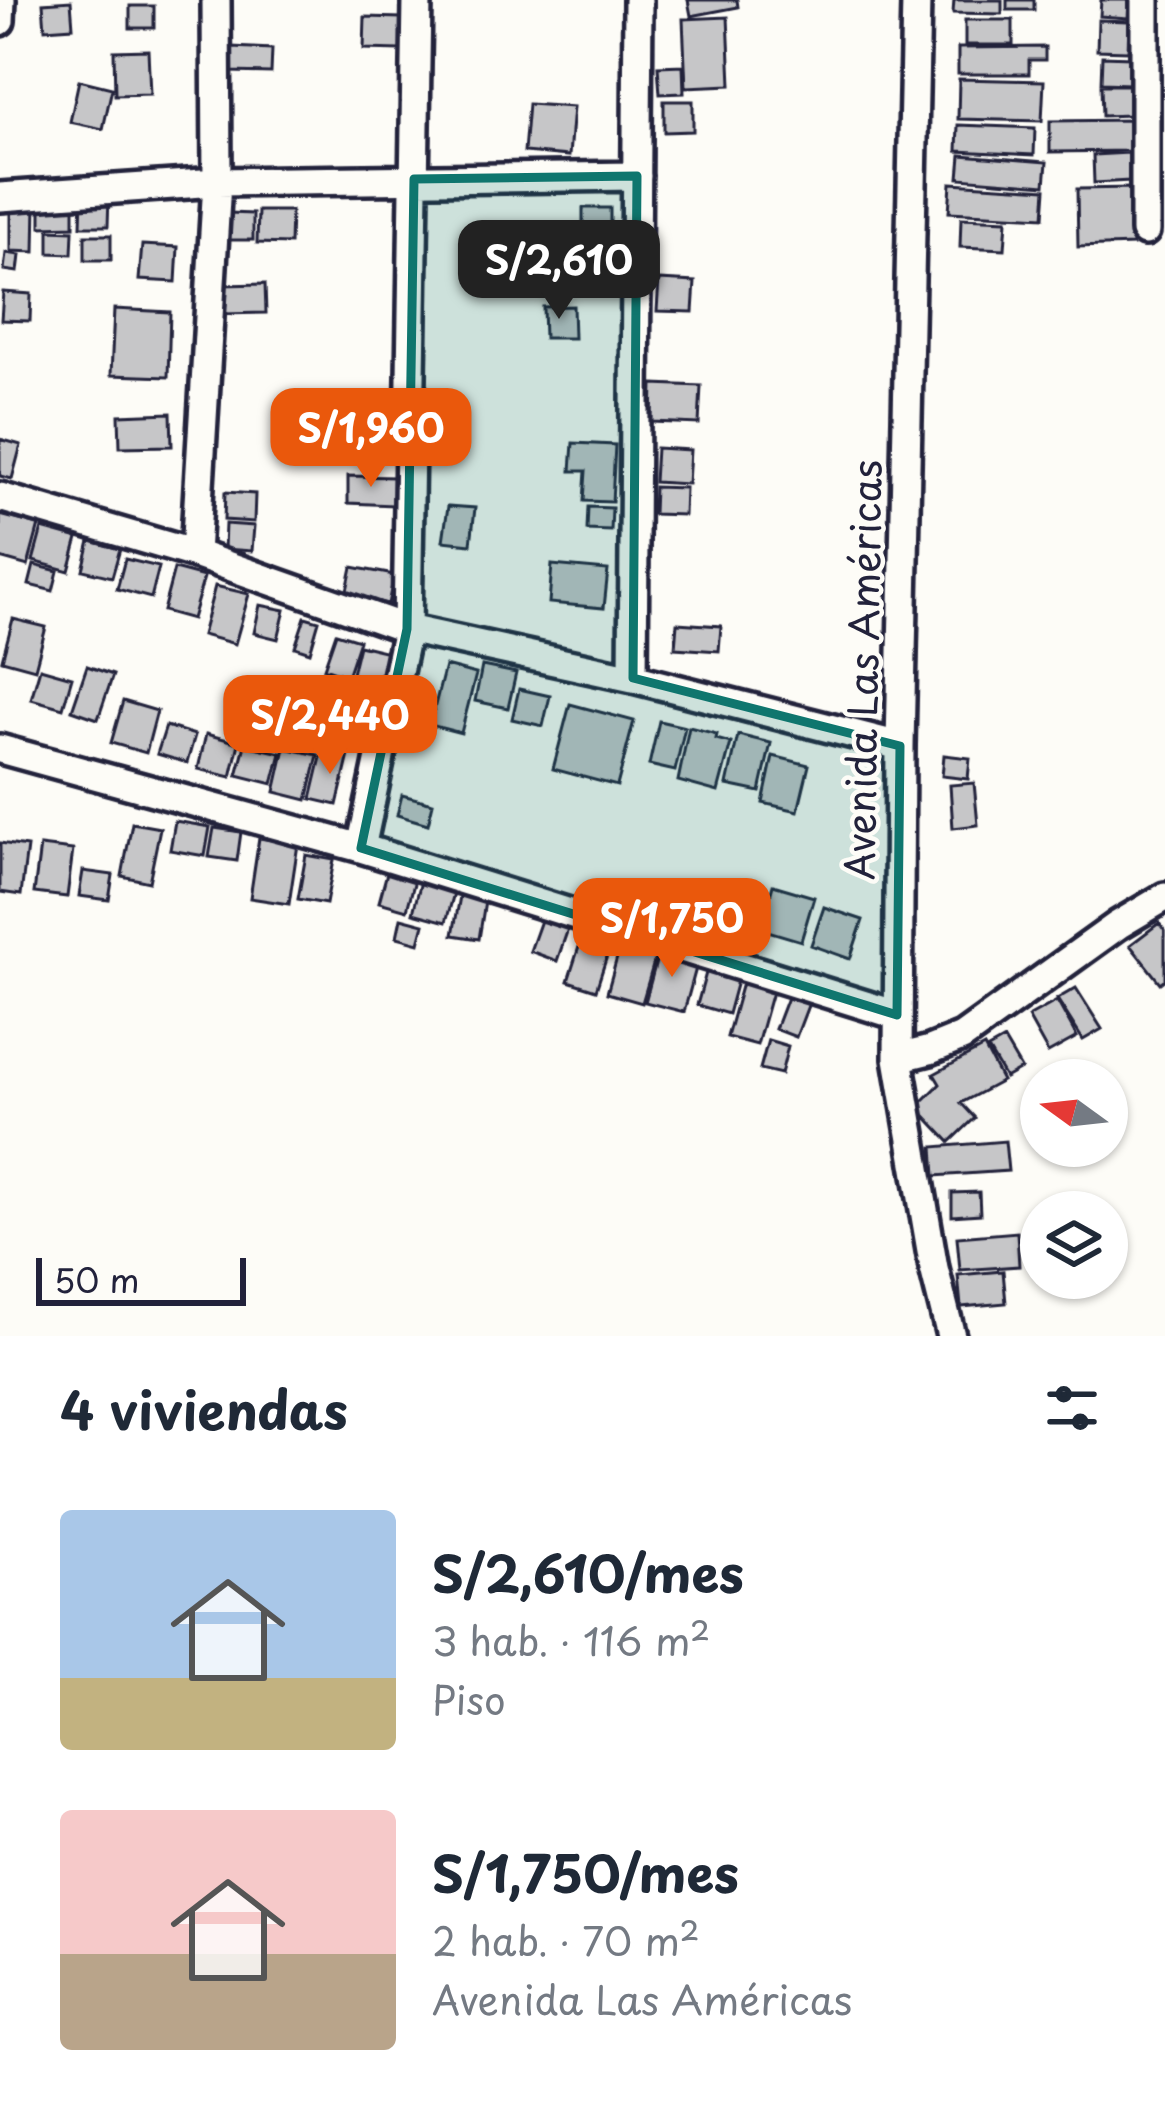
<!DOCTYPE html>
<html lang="es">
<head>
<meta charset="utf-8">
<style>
  body { margin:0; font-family:"Playpen Sans",sans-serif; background:#f2f2f3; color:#1f2937; height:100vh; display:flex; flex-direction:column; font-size:45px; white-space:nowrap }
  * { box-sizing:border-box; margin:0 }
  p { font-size:39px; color:#747a83 }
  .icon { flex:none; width:66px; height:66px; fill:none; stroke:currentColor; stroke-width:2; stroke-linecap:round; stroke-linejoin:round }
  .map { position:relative; height:1336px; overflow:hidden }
  .drawer { display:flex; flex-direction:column; background:#fff; flex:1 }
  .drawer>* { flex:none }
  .needle { width:78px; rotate:285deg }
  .fabs { position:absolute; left:1020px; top:1059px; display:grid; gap:24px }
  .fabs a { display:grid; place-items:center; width:108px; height:108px; border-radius:50%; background:#fff; box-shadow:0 3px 9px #0004; font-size:60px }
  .scale { position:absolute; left:36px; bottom:30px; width:210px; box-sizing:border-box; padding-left:12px; border:6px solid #22223b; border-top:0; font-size:33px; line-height:42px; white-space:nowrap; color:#22223b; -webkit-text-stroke:9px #fdfcf7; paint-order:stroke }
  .price { position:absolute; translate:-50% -102px; padding:0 27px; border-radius:24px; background:#ea580c; color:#fff; font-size:39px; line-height:78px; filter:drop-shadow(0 3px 6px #0008) }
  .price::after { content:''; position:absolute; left:50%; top:72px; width:36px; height:27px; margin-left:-18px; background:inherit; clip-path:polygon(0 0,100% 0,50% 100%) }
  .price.current { background:#222; color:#fff }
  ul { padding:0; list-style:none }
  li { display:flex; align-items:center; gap:36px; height:300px; padding:0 60px }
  li span { display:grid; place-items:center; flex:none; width:336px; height:240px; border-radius:12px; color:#555 }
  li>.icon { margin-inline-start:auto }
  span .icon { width:144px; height:144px; fill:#fffc; stroke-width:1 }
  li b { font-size:51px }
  h2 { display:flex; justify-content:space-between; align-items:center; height:144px; padding:0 60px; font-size:51px }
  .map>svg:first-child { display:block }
  .building { fill:#c6c6c8; stroke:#22223b; stroke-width:3 }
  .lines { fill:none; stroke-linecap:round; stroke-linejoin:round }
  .minor-casing { stroke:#22223b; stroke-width:36 }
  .minor { stroke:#fdfcf7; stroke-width:27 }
  .marked { fill:#0f766e; fill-opacity:0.2; stroke:#0f766e; stroke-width:9; stroke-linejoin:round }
  .labels { text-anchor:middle; stroke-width:9; stroke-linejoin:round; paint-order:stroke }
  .street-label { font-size:39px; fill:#22223b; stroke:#fdfcf7 }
</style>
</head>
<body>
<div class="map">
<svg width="1165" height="1336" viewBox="0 0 1165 1336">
  <rect width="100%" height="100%" fill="#fdfcf7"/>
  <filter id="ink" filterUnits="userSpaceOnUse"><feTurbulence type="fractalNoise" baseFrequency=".00833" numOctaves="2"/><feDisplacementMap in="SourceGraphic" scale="24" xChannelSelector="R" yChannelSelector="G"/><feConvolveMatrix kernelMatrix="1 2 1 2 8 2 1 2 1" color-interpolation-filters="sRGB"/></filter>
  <g filter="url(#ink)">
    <path class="building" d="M688,0H737L738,7L691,16Z
      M954,0H1002V14L953,13Z
      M1007,0H1034V10H1007Z
      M1101,0H1129L1128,18L1100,16Z
      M71,1L73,27L45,29L43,3Z
      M130,6H154V28H130Z
      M365,17L402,18L401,50L364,49Z
      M728,17L731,85L686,87L683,19Z
      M965,20H1013V45H965Z
      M1098,20L1129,21L1128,51L1097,50Z
      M231,47L272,49L271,73L230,72Z
      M1045,47V60H1029V74H958V48Z
      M148,50L150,94L115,95L114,51Z
      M1102,56L1131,57L1130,84L1101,83Z
      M683,65L684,93L660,94L658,66Z
      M959,79L1044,81L1042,121L958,119Z
      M79,80L112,88L103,129L70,122Z
      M1101,85H1131V115L1102,116Z
      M664,101H693V131L664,132Z
      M528,104L573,107L569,156L524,152Z
      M1132,120V151L1050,152V121Z
      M958,125L1035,128L1034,155L957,151Z
      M1129,153L1130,181L1094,183L1093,155Z
      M961,155L1047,162L1045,185L959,178Z
      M951,183L1046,189L1044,217L949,212Z
      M1132,188L1133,245L1078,247L1077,189Z
      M82,196H109L108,226H81Z
      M41,199H74V226L41,227Z
      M11,202H36L35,252L11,251Z
      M583,208H610V238L583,237Z
      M258,211H291L290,244L257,243Z
      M228,213L253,214V240H228Z
      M961,218L1007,220L1005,249L960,247Z
      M49,230L73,231L72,254L49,253Z
      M85,235H111V260H85Z
      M142,245L178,247L176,282L139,280Z
      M6,253L20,255L18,272L4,270Z
      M659,280L695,282L693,312L657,311Z
      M265,284L266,313L222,314L221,285Z
      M3,292L31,294L30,321L1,320Z
      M573,306L574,338H544L543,307Z
      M114,309L170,312L168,377L111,375Z
      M653,384L701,386L699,424L652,422Z
      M171,413L172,446L120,447L119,415Z
      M347,437L380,439L378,462L346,460Z
      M0,439L21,445L12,479L0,476Z
      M573,443L615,445L612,502L584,501L586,471H571Z
      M656,448L690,450L688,484L654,482Z
      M348,476L395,477L394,505L348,503Z
      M654,487L685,488L684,515L653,514Z
      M225,492L255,494L254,522L224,520Z
      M448,506L475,508L471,544L443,541Z
      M588,507L612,508L611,531L587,530Z
      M0,515L39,525L28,566L0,558Z
      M225,524L254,526L252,551L224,549Z
      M42,528L78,538L69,571L33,561Z
      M90,541L120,549L112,577L83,570Z
      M125,559L159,567L151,598L117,589Z
      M34,565L58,571L53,591L29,585Z
      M552,565L608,570L604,608L549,603Z
      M352,567L394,575L388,604L346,595Z
      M174,569L204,577L192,619L163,611Z
      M215,586L249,594L235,644L202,635Z
      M260,605L285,610L278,639L254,633Z
      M305,617L319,621L310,652L295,647Z
      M13,619L46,627L35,669L2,660Z
      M677,623L721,626L719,651L675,648Z
      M336,633L359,640L347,676L324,668Z
      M359,645L393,653L378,711L345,702Z
      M87,666L113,675L98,719L72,710Z
      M445,666L476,674L461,733L430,725Z
      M482,666L516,673L508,708L475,701Z
      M40,668L72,677L63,708L31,699Z
      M519,689L550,696L543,726L512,719Z
      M123,701L157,711L146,753L111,743Z
      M570,704L634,721L617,786L553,769Z
      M659,721L685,727L675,771L649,765Z
      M166,726L195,735L187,763L157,754Z
      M689,727L717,734L716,739L731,743L718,792L678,781Z
      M206,734L239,743L231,777L198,769Z
      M738,735L771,743L760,792L727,785Z
      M245,745L281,753L273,784L237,775Z
      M285,748L318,755L307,800L275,792Z
      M323,749L349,755L337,805L311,799Z
      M944,755L970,758L968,779L942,776Z
      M773,756L809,765L798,811L763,803Z
      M974,783L978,825L953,828L950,785Z
      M402,795L433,803L428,824L397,815Z
      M175,821L210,827L205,856L170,850Z
      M132,823L160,828L149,882L122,876Z
      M214,828L241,832L237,861L209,857Z
      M259,838L298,844L289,904L250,898Z
      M0,843L27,847L21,895L0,892Z
      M40,846L73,850L67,897L34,893Z
      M306,855L334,860L326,904L298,899Z
      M389,865L417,872L407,910L379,902Z
      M83,871L113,875L109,900L79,896Z
      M423,873L457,882L446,922L413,913Z
      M735,880L766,888L757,923L726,915Z
      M462,885L487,889L479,939L453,935Z
      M773,885L814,897L801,941L761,929Z
      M824,907L863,920L850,959L811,945Z
      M544,912L570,923L557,961L530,951Z
      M401,918L424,924L419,943L397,937Z
      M1159,923L1165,931V979L1160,983L1130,945Z
      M586,925L614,934L596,990L568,981Z
      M623,936L659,945L642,1003L607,993Z
      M660,947L699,957L684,1012L645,1002Z
      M709,962L740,970L728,1014L697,1005Z
      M745,972L775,981L757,1045L727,1037Z
      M791,987L812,995L796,1037L775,1029Z
      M1076,988L1102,1029L1083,1040L1057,999Z
      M1057,1001L1077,1037L1048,1053L1028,1017Z
      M768,1040L788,1046L781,1074L760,1069Z
      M1004,1040L1021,1069L1005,1078L988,1049Z
      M984,1047L1002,1081L961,1103L975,1118L950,1142L917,1107L940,1084L934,1074Z
      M1005,1141L1008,1171L935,1176L933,1147Z
      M979,1192L980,1214L952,1216V1193Z
      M1017,1232L1019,1266L960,1270L957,1237Z
      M1003,1271L1006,1303L961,1307L958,1275Z"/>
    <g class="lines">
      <defs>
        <path id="minor" d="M916,0L900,746L898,1058L934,1268L951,1336
          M0,21L1,0
          M0,197L217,182L637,176
          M1145,231V0
          M0,497L195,554L407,629L633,678L900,746
          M195,554L217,182L216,0
          M633,678L638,0
          M0,749L361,848L897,1015
          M361,848L407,629L417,0
          M898,1058L930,1050L962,1037L1118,925L1165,897"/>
      </defs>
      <use href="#minor" class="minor-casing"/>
      <use href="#minor" class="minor"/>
    </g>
  </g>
  <path class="marked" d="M637,176L633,678L900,746L897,1015L361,848L407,629L414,179Z"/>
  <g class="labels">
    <g class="street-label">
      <text transform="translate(864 670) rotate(-89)" y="14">Avenida Las Américas</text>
    </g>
  </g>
</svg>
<div class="fabs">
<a><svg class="needle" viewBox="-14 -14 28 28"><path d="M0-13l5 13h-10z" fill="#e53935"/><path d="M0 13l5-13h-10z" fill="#747a83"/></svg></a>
<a><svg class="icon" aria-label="layers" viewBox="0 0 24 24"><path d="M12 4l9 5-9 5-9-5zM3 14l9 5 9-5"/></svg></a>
</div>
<div class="scale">50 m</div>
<b class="price current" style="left:559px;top:322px">S/2,610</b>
<b class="price" style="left:371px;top:490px">S/1,960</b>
<b class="price" style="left:330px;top:777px">S/2,440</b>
<b class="price" style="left:672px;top:980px">S/1,750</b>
</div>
<section class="drawer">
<h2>4 viviendas<svg class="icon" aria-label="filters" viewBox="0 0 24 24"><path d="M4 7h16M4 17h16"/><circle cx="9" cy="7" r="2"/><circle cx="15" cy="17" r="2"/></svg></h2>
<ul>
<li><span style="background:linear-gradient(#a9c7e8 70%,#c2b280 0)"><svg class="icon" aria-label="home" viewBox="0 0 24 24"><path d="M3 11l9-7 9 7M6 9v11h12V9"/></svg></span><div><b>S/2,610/mes</b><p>3 hab. · 116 m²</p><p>Piso</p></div></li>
<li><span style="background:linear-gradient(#f6c9c9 60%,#b9a48a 0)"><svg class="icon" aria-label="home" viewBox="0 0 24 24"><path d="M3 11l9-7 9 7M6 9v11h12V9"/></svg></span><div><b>S/1,750/mes</b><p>2 hab. · 70 m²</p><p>Avenida Las Américas</p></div></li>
</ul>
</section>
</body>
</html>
